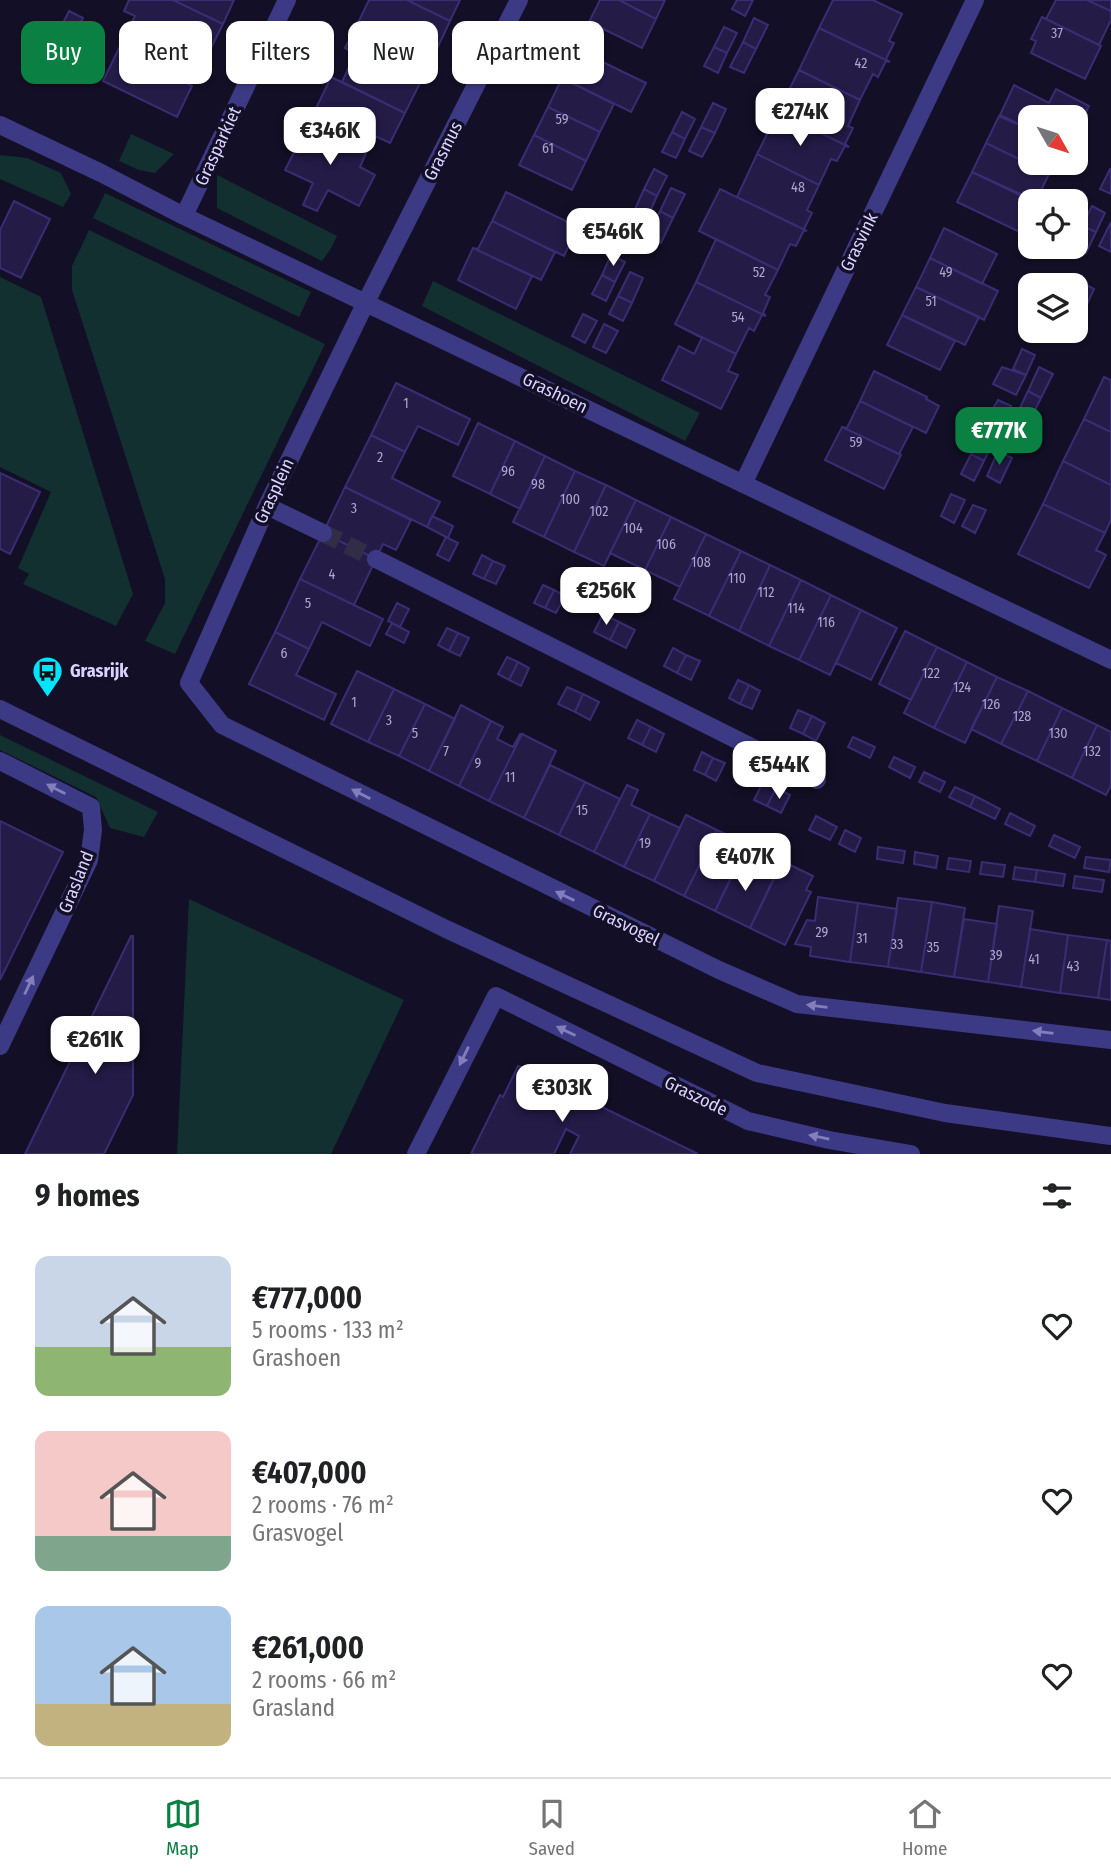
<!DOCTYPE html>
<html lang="en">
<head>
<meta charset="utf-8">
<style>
  body { margin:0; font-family:"Fira Sans Condensed",sans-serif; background:#f6f6f6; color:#202124; height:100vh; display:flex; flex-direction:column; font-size:26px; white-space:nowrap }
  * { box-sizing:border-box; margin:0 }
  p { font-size:23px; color:#757577 }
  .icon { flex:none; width:38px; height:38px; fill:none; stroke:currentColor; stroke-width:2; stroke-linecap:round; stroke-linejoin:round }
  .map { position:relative; height:1154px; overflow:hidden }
  .sheet { display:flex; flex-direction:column; background:#fff; flex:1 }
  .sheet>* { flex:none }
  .top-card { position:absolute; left:21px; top:21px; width:700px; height:63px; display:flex; gap:14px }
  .needle { width:46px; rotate:129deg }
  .tools { position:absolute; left:1018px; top:105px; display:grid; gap:14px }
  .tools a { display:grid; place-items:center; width:70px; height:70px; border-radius:14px; background:#fff; box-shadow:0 2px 5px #0004; font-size:35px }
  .price { position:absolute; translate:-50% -60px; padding:0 16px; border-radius:14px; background:#fff; color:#222; font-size:23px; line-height:46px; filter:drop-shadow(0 2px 4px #0008) }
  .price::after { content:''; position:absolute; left:50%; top:42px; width:21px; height:16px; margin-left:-10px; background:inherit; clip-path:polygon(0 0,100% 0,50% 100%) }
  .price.selected { background:#0b8043; color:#fff }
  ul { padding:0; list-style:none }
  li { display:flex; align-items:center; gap:21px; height:175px; padding:0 35px }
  li span { display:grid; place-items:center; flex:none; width:196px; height:140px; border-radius:14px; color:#555 }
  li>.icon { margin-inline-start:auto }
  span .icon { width:84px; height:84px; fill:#fffc; stroke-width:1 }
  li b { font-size:30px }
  h2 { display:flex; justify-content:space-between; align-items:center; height:84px; padding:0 35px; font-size:30px }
  .chip { padding:0 24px; border-radius:14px; background:#fff; box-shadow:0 2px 5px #0004; font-size:24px; line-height:63px }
  .chip.selected { background:#0b8043; color:#fff }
  .menu { display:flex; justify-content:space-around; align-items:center; height:98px; border-top:2px solid #e0e0e0; background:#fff; font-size:19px; color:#757577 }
  .menu a { display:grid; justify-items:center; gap:4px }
  .menu .selected { color:#0b8043 }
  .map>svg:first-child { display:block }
  .green { fill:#12302f }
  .building { fill:#241b47; stroke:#3b2d73; stroke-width:2 }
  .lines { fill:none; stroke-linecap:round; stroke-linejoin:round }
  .minor-tunnel { stroke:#312d47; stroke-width:18; stroke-dasharray:18 9; stroke-linecap:butt }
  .minor { stroke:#3d3a85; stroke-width:18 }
  .oneway { fill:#837fbc }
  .labels { text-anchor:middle; stroke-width:7; stroke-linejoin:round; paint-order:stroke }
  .number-label { font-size:14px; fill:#aca6d1 }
  .street-label { font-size:18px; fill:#d9d4ff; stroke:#130f26 }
  .poi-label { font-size:18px; font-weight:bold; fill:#d9d4ff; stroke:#130f26; text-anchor:start }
</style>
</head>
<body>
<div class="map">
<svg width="1111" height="1154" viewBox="0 0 1111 1154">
  <rect width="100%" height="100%" fill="#130f26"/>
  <path class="green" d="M131,134L174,154L155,173L139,170L119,161Z
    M0,155L27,158L61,173L71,194L63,207L0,179Z
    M217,175L337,236L330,250L322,261L217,208Z
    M105,193L311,292L299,317L93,218Z
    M89,230L325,344L175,654L145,641L165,603V579L72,290V266Z
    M0,277L41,297L133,594L116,626L23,584L29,574L18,568L51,492L0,467Z
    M433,281L700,413L685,441L422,306Z
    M0,735L158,812L144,837L110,828L96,797L0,750Z
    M189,899L404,1000L331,1154H177Z"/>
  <path class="building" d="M129,0H173L223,24L208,54L193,47L185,62L126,34L135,16L124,11Z
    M173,0H234L223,24Z
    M369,0H407L450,21L436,51L420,43L412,60L354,31Z
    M407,0H460L450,21Z
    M600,0H619L656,19L642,48L589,22Z
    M619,0H665L656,19Z
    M737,0H753L745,16L732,9Z
    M833,0H873L902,14L889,41L894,43L886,59L890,62L819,28Z
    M1056,0H1087L1111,11V20L1099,45L1046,19Z
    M1087,0H1111V11Z
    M69,11L83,18L75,34L61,27Z
    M1042,17L1101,46L1085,79L1031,53L1036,41L1031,39Z
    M754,18L768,25L756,49L743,42Z
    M724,27L737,33L727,53L714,47Z
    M819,28L890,62L886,61L878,77L873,74L860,100L799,70Z
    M354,31L412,60L405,75L420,83L405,113L342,82L355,54L345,48Z
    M126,34L185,62L177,78L192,86L177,117L103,81Z
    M55,38L69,44L61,61L47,54Z
    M279,42L293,48L289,56L276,49Z
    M743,42L756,49L744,73L730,67Z
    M714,47L727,53L718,73L704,66Z
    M276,49L289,56L285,64L271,58Z
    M576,49L646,83L631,112L562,78Z
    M799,70L860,100L848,126L853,128L845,144L849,147L778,112Z
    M331,77L405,113L390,143L375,136L367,151L309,123Z
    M562,78L614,104L600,132L548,107Z
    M1014,85L1049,103L1056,89L1089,106L1076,132V117H1031V130L1000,115Z
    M713,103L726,109L715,133L701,127Z
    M548,107L600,132L586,161L534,135Z
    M682,112L695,119L685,139L672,132Z
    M778,112L849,147L845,146L837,161L831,159L819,185L757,154Z
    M999,116L1031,130V163H1041L1039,169L986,143Z
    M309,123L367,151L360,167L375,175L359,206L328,190L317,211L303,205L313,183L285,170Z
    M701,127L715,133L702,157L689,151Z
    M672,132L685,139L676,158L662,152Z
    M534,135L586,161L572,190L519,165Z
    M986,143L1049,174L1036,201L972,172Z
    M757,154L819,185L807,210L812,213L804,229L807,231L737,197Z
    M654,169L667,176L657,196L644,189Z
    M1110,169H1111V194L1100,189Z
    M972,172L1032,201L1031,225L1026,235L957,202Z
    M671,188L685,194L673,218L660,211Z
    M644,189L657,196L648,216L635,209Z
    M720,189L807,231L804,230L796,246L790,244L778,270L699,231Z
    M506,192L578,227L564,256L492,221Z
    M14,201L50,219L21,278L0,268V230Z
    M1092,206L1105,213L1096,232L1082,226Z
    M660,211L673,218L661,243L647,236Z
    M492,221L555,252L541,280L473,248L478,249Z
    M1111,222V252L1099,246Z
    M1082,226L1096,232L1086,253L1074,247H1076V238Z
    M944,228L997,254L982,284L930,258Z
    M716,239L778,270L765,295L770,297L763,313L766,316L696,282Z
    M473,248L532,276L516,309L458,280Z
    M611,255L625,262L615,282L602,275Z
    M930,258L998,291L984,320L916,287Z
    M630,272L643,278L632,303L618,296Z
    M602,275L615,282L606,301L592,294Z
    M696,282L766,316L762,315L754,331L749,328L736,354L675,324Z
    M1081,282L1094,289L1083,313L1076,310V292Z
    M916,287L979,317L965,345L902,315Z
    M618,296L632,303L623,321L609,314Z
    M583,314L597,321L585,343L572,336Z
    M902,315L955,341L940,370L887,345Z
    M604,324L618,331L606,353L593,347Z
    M675,324L736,354L728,371L738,375L721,409L662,380L679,346L694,354L702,338Z
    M1022,349L1035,355L1026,375L1013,369Z
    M1002,367L1026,375L1016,395L993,384Z
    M1039,367L1053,374L1041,398L1028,391Z
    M874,371L927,397L926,399L939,406L926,433L860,401Z
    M1104,377L1111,380V432L1084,419Z
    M396,383L470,419L458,445L418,426L405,452L371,435Z
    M1028,391L1041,398L1029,422L1016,416Z
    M998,400L1011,406L1005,419L991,412Z
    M860,401L913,427L899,454L901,455L842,427L847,428Z
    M1084,419L1111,432V485L1063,461Z
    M478,423L515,441L490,494L453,476Z
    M842,427L901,455L884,489L825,460Z
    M371,435L405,452L392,478L440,502L427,527L345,487Z
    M980,435L994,441L984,461L971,454Z
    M515,441L545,456L520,509L490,494Z
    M998,451L1012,458L1000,483L987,476Z
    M971,454L984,461L974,481L961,474Z
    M545,456L575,471L544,537L513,522Z
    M1063,461L1111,485V520L1105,533L1043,504Z
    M575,471L606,485L574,552L544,537Z
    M0,473L40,492L10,554L0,549Z
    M606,485L636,500L604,566L574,552Z
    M345,487L411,520L396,550L383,544L376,559L323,533Z
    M951,494L965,500L954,523L941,516Z
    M636,500L671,517L645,570L610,553Z
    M1043,504L1105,533L1096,550L1106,555L1089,588L1018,554Z
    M973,505L986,510L975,533L962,526Z
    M432,516L453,526L448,538L427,527Z
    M671,517L706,534L680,587L645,570Z
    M323,533L376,559L354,605L300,579Z
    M706,534L741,551L709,616L674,599Z
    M446,537L458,543L449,561L437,555Z
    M741,551L770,565L739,631L709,616Z
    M482,555L493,561L484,579L473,574Z
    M493,561L505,566L496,584L484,579Z
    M770,565L801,580L769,646L739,631Z
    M300,579L383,619L370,646L322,622L309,649L275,632Z
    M801,580L831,595L799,660L769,646Z
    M543,585L554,590L545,608L534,603Z
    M554,590L565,596L556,613L545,608Z
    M831,595L861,610L830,675L799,660Z
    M397,603L409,609L400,627L388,621Z
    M861,610L897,628L871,680L836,663Z
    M603,614L619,622L610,640L594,632Z
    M619,622L635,630L626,648L610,640Z
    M392,623L409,632L404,643L386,634Z
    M447,628L458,633L449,651L438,645Z
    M905,631L937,647L911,700L879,684Z
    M275,632L309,649L296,675L336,694L324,720L249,684Z
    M458,633L469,638L460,656L449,651Z
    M937,647L967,662L934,728L904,713Z
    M673,648L686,655L677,673L664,666Z
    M686,655L700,661L691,680L677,673Z
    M507,657L518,662L509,680L498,674Z
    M518,662L529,668L521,686L509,680Z
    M967,662L997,677L965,743L934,728Z
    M357,671L394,689L368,742L331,724Z
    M997,677L1028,691L1001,744L971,729Z
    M738,680L749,685L740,704L729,698Z
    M749,685L760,691L752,709L740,704Z
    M567,687L583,694L575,712L558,704Z
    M394,689L425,704L399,756L368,742Z
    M1028,691L1062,708L1037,761L1001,744Z
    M583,694L599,702L590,720L575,712Z
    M425,704L455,719L429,771L399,756Z
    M461,705L491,721L459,786L429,771Z
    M1062,708L1097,725L1072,778L1037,761Z
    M798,710L812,716L803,734L790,728Z
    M812,716L825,723L816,741L803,734Z
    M637,720L651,727L642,745L628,738Z
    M491,721L503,727L497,739L513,747L520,734H522L489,801L459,786Z
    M1097,725L1111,732V785L1106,795L1072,778Z
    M651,727L664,734L656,752L642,745Z
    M522,734L556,751L524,818L489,801Z
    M853,737L875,747L870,758L848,747Z
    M702,752L713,758L705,775L694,770Z
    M894,757L915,767L910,778L889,767Z
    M713,758L725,763L716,781L705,775Z
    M550,765L585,782L559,835L524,818Z
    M924,772L945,782L940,792L919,782Z
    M585,782L620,799L594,852L559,835Z
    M763,782L776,788L767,806L754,800Z
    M627,785L638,790L631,805L650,814L624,867L594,852Z
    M955,787L975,796L970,807L949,797Z
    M776,788L790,795L781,813L767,806Z
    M975,796L1000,809L995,819L970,807Z
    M1010,813L1035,826L1030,836L1005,824Z
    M650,814L680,828L654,881L624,867Z
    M686,815L717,830L684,896L654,881Z
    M816,816L837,827L830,840L809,830Z
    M0,821L63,852L0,980Z
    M717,830L747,844L715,911L684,896Z
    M845,830L861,838L855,852L839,844Z
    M1054,835L1080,847L1075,858L1049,846Z
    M878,847L905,851L903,863L877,859Z
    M915,852L938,856L936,868L914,864Z
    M1086,857L1111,860L1109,872L1084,868Z
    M741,858L776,875L750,928L715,911Z
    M949,858L971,861L969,872L947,869Z
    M782,861L813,876L806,890L811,892L785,945L750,928Z
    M982,862L1005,865L1003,877L980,874Z
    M1015,867L1037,870L1035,882L1013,879Z
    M1037,870L1065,874L1063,886L1035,882Z
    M1075,876L1104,880L1102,892L1073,888Z
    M818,897L858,903L850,962L810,956L811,947L795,944L807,920L815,921Z
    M898,898L932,902L921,972L888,967Z
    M932,902L965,908L954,977L921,972Z
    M858,903L897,909L888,967L850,962Z
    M999,906L1033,911L1021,987L988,982Z
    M964,919L997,924L988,982L954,977Z
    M1030,929L1068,935L1060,993L1021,987Z
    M1068,935L1107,940L1098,998L1060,993Z
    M131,936H133V1095L104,1154H25Z
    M1107,940L1111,941V1000L1098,998Z
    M518,1066L698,1154H570L579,1136L566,1129L554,1154H471L500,1095L503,1097Z"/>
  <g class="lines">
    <path class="minor-tunnel" d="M323,533L376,559"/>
    <path class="minor" d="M519,0L366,302L267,506L189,683L222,725L719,970L797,1004L1111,1040
      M0,125L101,173L184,216L1111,660
      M184,216L287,0
      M743,484L975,0
      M267,506L323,533
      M376,559L817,780
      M0,709L446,929L757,1073L945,1113L1111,1136
      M0,761L91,807L93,830L89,860L0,1046
      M416,1154L496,996L748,1121L829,1140L911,1154"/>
  </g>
  <defs><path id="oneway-solid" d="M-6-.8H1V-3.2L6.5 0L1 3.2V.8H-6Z" transform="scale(1.75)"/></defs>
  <g class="oneway">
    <use href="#oneway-solid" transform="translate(56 789) rotate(-153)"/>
    <use href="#oneway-solid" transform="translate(361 794) rotate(-153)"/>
    <use href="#oneway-solid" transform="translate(565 896) rotate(-154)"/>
    <use href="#oneway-solid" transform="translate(29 985) rotate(-65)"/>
    <use href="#oneway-solid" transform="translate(817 1006) rotate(-173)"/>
    <use href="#oneway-solid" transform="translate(566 1031) rotate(-154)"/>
    <use href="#oneway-solid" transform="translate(1043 1032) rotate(-173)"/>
    <use href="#oneway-solid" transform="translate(464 1056) rotate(116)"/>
    <use href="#oneway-solid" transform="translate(819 1137) rotate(-168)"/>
  </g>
  <defs>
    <symbol id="bus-pin" viewBox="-11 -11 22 30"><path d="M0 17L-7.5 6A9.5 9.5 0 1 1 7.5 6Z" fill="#00e5ff" stroke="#130f26"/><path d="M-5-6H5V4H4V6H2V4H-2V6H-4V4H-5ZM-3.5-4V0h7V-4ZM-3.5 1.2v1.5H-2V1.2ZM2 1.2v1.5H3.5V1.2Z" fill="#111"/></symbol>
  </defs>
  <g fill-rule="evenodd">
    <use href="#bus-pin" x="30" y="654" width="35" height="47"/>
  </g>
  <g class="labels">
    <g class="number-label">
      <text x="1057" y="38">37</text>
      <text x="861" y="68">42</text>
      <text x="562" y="124">59</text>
      <text x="548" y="153">61</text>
      <text x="798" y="192">48</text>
      <text x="759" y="277">52</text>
      <text x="946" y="277">49</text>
      <text x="931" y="306">51</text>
      <text x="738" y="322">54</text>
      <text x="406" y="408">1</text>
      <text x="856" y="447">59</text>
      <text x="380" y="462">2</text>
      <text x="508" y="476">96</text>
      <text x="538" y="489">98</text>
      <text x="570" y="504">100</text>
      <text x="354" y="513">3</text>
      <text x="599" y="516">102</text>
      <text x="633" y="533">104</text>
      <text x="666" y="549">106</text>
      <text x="701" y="567">108</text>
      <text x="332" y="579">4</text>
      <text x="737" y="583">110</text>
      <text x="766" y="597">112</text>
      <text x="308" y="608">5</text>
      <text x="796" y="613">114</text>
      <text x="826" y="627">116</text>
      <text x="284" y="658">6</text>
      <text x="931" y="678">122</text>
      <text x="962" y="692">124</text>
      <text x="354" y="707">1</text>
      <text x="991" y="709">126</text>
      <text x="1022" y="721">128</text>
      <text x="389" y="725">3</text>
      <text x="415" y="738">5</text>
      <text x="1058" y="738">130</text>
      <text x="446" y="756">7</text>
      <text x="1092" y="756">132</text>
      <text x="478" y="768">9</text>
      <text x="510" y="782">11</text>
      <text x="582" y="815">15</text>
      <text x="645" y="848">19</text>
      <text x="822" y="937">29</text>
      <text x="862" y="943">31</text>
      <text x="897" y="949">33</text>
      <text x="933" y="952">35</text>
      <text x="996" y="960">39</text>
      <text x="1034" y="964">41</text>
      <text x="1073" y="971">43</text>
    </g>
    <g class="street-label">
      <text transform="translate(218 146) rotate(-65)" y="6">Grasparkiet</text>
      <text transform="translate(443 151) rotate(-63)" y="6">Grasmus</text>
      <text transform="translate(859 242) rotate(-64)" y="6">Grasvink</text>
      <text transform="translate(555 393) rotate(26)" y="6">Grashoen</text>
      <text transform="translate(274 491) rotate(-65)" y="6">Grasplein</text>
      <text transform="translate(76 882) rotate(-68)" y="6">Grasland</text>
      <text transform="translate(626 925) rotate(26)" y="6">Grasvogel</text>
      <text transform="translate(696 1096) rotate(26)" y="6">Graszode</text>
    </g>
    <g class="poi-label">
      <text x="70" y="677">Grasrijk</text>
    </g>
  </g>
</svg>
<div class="tools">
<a><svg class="needle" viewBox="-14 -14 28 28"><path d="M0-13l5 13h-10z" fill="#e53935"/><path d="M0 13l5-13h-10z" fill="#757577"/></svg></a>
<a><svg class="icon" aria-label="locate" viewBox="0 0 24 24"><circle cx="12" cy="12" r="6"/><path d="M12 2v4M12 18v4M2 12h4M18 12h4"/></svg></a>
<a><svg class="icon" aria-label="layers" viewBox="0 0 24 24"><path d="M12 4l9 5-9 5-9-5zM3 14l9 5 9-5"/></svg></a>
</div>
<b class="price" style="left:800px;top:148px">€274K</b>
<b class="price" style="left:330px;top:167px">€346K</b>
<b class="price" style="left:613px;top:268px">€546K</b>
<b class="price selected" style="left:999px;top:467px">€777K</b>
<b class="price" style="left:606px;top:627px">€256K</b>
<b class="price" style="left:779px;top:801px">€544K</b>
<b class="price" style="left:745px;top:893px">€407K</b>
<b class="price" style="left:95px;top:1076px">€261K</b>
<b class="price" style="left:562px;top:1124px">€303K</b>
<div class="top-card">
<a class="chip selected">Buy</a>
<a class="chip">Rent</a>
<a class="chip">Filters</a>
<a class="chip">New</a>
<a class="chip">Apartment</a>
</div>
</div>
<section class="sheet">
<h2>9 homes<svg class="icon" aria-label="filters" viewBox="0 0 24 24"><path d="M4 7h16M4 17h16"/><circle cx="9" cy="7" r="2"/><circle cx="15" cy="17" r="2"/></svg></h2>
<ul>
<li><span style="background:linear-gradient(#c9d6e8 65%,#8fb573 0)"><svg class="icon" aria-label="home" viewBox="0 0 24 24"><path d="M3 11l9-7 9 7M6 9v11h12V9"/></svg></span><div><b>€777,000</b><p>5 rooms · 133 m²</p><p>Grashoen</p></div><svg class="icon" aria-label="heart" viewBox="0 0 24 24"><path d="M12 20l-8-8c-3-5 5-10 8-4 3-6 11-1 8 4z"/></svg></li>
<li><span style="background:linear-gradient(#f6c9c9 75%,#7fa58c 0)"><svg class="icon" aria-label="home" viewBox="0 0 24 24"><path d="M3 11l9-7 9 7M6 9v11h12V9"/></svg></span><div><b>€407,000</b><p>2 rooms · 76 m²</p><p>Grasvogel</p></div><svg class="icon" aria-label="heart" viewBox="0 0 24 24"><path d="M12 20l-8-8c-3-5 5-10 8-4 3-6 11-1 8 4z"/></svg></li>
<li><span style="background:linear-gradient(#a9c7e8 70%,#c2b280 0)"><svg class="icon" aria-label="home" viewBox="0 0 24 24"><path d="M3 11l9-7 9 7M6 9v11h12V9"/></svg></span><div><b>€261,000</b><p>2 rooms · 66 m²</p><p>Grasland</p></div><svg class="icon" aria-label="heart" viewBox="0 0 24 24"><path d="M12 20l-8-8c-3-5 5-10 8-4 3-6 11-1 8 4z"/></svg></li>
</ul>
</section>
<nav class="menu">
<a class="selected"><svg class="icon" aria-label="map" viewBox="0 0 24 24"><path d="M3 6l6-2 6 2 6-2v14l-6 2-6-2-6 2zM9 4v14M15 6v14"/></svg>Map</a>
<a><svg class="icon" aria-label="saved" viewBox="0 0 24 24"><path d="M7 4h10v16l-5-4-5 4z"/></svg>Saved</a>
<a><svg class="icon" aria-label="home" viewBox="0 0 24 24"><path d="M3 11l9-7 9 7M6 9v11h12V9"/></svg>Home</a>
</nav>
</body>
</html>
